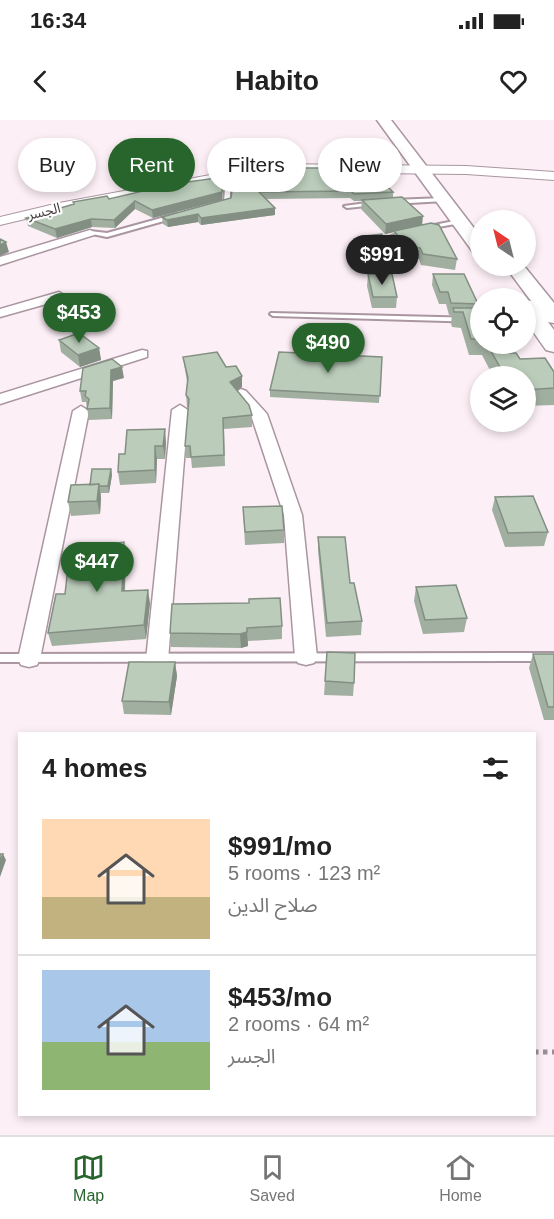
<!DOCTYPE html>
<html lang="en">
<head>
<meta charset="utf-8">
<style>
  body { margin:0; font-family:Arial,"Noto Sans Arabic",sans-serif; background:#f2f2f2; color:#222; height:100vh; display:flex; flex-direction:column; font-size:22px; white-space:nowrap }
  * { box-sizing:border-box; margin:0 }
  p { font-size:20px; color:#767676 }
  .icon { flex:none; width:33px; height:33px; fill:none; stroke:currentColor; stroke-width:2; stroke-linecap:round; stroke-linejoin:round }
  .map { position:relative; flex:1; overflow:hidden }
  .drawer { position:absolute; left:18px; top:612px; width:518px; height:384px; display:flex; flex-direction:column; background:#fff; border-radius:0px; box-shadow:0 3px 9px #0003 }
  .drawer>* { flex:none }
  .hud { position:absolute; left:18px; top:18px; width:519px; height:54px; display:flex; gap:12px }
  .needle { width:39px; rotate:325deg }
  .tools { position:absolute; left:470px; top:90px; display:grid; gap:12px }
  .tools a { display:grid; place-items:center; width:66px; height:66px; border-radius:50%; background:#fff; box-shadow:0 3px 9px #0003; font-size:30px }
  .price { position:absolute; translate:-50% -51px; padding:0 14px; border-radius:21px; background:#28652d; color:#fff; font-size:20px; line-height:39px; filter:drop-shadow(0 2px 3px #0008) }
  .price::after { content:''; position:absolute; left:50%; top:36px; width:18px; height:14px; margin-left:-9px; background:inherit; clip-path:polygon(0 0,100% 0,50% 100%) }
  .price.active { background:#222; color:#fff }
  ul { padding:0; list-style:none }
  li { display:flex; align-items:center; gap:18px; height:150px; padding:0 24px }
  li+li { border-top:2px solid #e0e0e0 }
  li span { display:grid; place-items:center; flex:none; width:168px; height:120px; border-radius:0px; color:#555 }
  li>.icon { margin-inline-start:auto }
  span .icon { width:72px; height:72px; fill:#fffc; stroke-width:1 }
  li b { font-size:26px }
  h2 { display:flex; justify-content:space-between; align-items:center; height:72px; padding:0 24px; font-size:26px }
  .pill { padding:0 21px; border-radius:27px; background:#fff; box-shadow:0 3px 9px #0003; font-size:21px; line-height:54px }
  .pill.active { background:#28652d; color:#fff }
  .status { display:flex; justify-content:space-between; align-items:center; height:42px; padding:0 30px; background:#fff; direction:ltr }
  .status svg { height:16px; fill:currentColor }
  header { display:flex; justify-content:space-between; align-items:center; height:78px; padding:0 24px; background:#fff; font-size:27px; font-weight:700 }
  .tabs { display:flex; justify-content:space-around; align-items:center; height:84px; border-top:2px solid #e0e0e0; background:#fff; font-size:16px; color:#767676 }
  .tabs a { display:grid; justify-items:center; gap:3px }
  .tabs .active { color:#28652d }
  .map>svg:first-child { display:block }
  .lines { fill:none; stroke-linecap:round; stroke-linejoin:round }
  .service-casing { stroke:#aa96a1; stroke-width:4 }
  .minor-casing { stroke:#aa96a1; stroke-width:3 }
  .tertiary-casing { stroke:#aa96a1; stroke-width:2 }
  .trunk-casing { stroke:#aa96a1; stroke-width:3 }
  .path { stroke:#9a8f95; stroke-width:5; stroke-dasharray:4.5 4.5; stroke-linecap:butt }
  .service { fill:#fff; fill-rule:evenodd }
  .minor { fill:#fff; fill-rule:evenodd }
  .tertiary { fill:#fff; fill-rule:evenodd }
  .trunk { fill:#fff; fill-rule:evenodd }
  .wall { fill:#a1afa1 }
  .shaded-wall { fill:#838f83 }
  .building { fill:#bcb; stroke:#838f83; stroke-width:1.5 }
  .labels { text-anchor:middle; stroke-width:4.5; stroke-linejoin:round; paint-order:stroke }
  .far-street-label { font-size:14px; fill:#41393d; stroke:#fff }
</style>
</head>
<body>
<div class="status"><b>16:34</b><svg viewBox="0 0 49 12"><path d="M0 12V9h3v3zM5 12V6h3v6zM10 12V3h3v9zM15 12V0h3v12zM26 1h20v11H26zM47 4h2v5h-2z"/></svg></div>
<header><svg class="icon" aria-label="back" viewBox="0 0 24 24"><path d="M15 5l-7 7 7 7"/></svg>Habito<svg class="icon" aria-label="heart" viewBox="0 0 24 24"><path d="M12 20l-8-8c-3-5 5-10 8-4 3-6 11-1 8 4z"/></svg></header>
<div class="map">
<svg width="554" height="1015" viewBox="0 0 554 1015">
  <rect width="100%" height="100%" fill="#fceff6"/>
  <g class="lines">
    <defs>
      <path id="service" d="M226,55L230,56V83L215,85V83L224,82Z
        M443,78L445,81L392,84L389,82L392,80Z
        M374,82L376,85L347,88L344,86Z
        M176,94L178,95V97L107,117L87,113L90,111L107,113Z
        M459,100L462,102L461,103L427,109L424,107Z
        M406,111L409,113L408,114L382,124L354,126L351,124L354,122L381,120Z
        M271,193L480,198V202L273,196L270,194Z
        M554,533V541L0,542V534Z"/>
      <path id="minor" d="M90,110L96,113L94,115L0,145V137Z
        M59,172L65,176L64,179L0,197V189Z
        M142,230L147,231V237L0,284V274Z
        M241,269L246,271L267,294L302,395L317,537L314,543L306,545L298,543L295,537L284,395L251,295L233,274Z
        M180,285L188,290L168,540L165,546L157,548L149,546L146,540L172,290Z
        M81,286L89,291L40,539L37,545L29,547L21,545L18,539L73,291Z"/>
      <path id="tertiary" d="M270,44L466,46L554,52V60L466,54L270,52L59,91L0,105V97L59,83Z"/>
      <path id="trunk" d="M377,0H391L480,116V134L473,132Z
        M505,146H524L554,183V203L548,202L554,210V232L546,230L525,200V180L531,181Z"/>
    </defs>
    <use href="#service" class="service-casing"/>
    <use href="#minor" class="minor-casing"/>
    <use href="#tertiary" class="tertiary-casing"/>
    <use href="#trunk" class="trunk-casing"/>
    <path class="path" d="M534,932H554"/>
    <use href="#service" class="service"/>
    <use href="#minor" class="minor"/>
    <use href="#tertiary" class="tertiary"/>
    <use href="#trunk" class="trunk"/>
  </g>
  <path class="wall" d="M281,48L348,52L388,67L393,72V77L457,139L455,150L421,145L419,139L406,137L393,122L394,112L385,114L361,89L362,81H354L350,78L266,79L275,88V95L201,105L198,102L168,107L163,104L162,97L231,78L281,52Z
    M223,65L222,80L153,98L135,89L115,108L92,107L57,118L28,106L26,98L73,85V82L109,79Z
    M358,124L386,128L385,139L357,135Z
    M368,154L397,177L396,188H372L367,166Z
    M433,154L478,184L477,188H480V224H506L509,233L520,239L554,252V285L525,286V256H493L482,235H469L461,208L452,207L451,203L452,195H449L446,184H439L432,165Z
    M59,220L99,228L101,240L80,247L61,232Z
    M183,237L226,247L242,256V267L237,270L252,295V307L224,309L225,346L192,348L191,338H186L185,326L189,288L187,287L186,275L187,262Z
    M382,237L379,283L270,277V270Z
    M124,258L113,261L112,299L89,300L86,282H82L80,271Z
    M166,322L165,339H157L156,363L120,365L118,352L125,334Z
    M111,349L112,355L109,373H101V378L100,394L71,396L68,382Z
    M495,377L548,412L544,426L505,427L492,390Z
    M243,387L284,410V423L245,425Z
    M318,417L350,463L362,501L361,515L326,517L318,430Z
    M126,436L125,471L150,483L146,519L52,526L48,513L65,474Z
    M416,467L467,498L464,512L423,514L414,481Z
    M282,506V519L248,521V526L241,528L171,527L170,513Z
    M327,532L354,563L353,576L324,575Z
    M533,534H554V600H544L529,548Z
    M175,542L177,556L171,595L124,594L122,581Z"/>
  <path class="shaded-wall" d="M223,57L222,80L153,98L152,90Z
    M135,81V89L115,108L114,100Z
    M275,88V95L201,105V98Z
    M198,94V102L168,107L167,100Z
    M423,96L422,106L385,114L386,104Z
    M91,99L92,107L57,118L55,109Z
    M6,122L9,132L0,136V125Z
    M99,228L101,240L80,247L78,235Z
    M122,247L124,258L113,261L112,299L110,288L111,250Z
    M242,256V267L231,274L230,262Z
    M165,309L166,322L165,339L163,326Z
    M155,326L157,339L156,363L155,350Z
    M111,349L112,355L109,373L108,366Z
    M99,364L101,378L100,394L97,381Z
    M124,422L126,436L124,485L122,471Z
    M148,470L150,483L146,519L144,505Z
    M247,512L248,526L241,528L240,514Z
    M175,542L177,556L171,595L169,582Z
    M3,734L6,740L0,757V742Z"/>
  <path class="building" d="M281,48H347L348,52L388,53V67L393,72L354,74L351,71L259,72L275,88L201,98L198,94L167,100L162,97L231,78L234,54L282,52Z
    M223,57L222,72L152,90L135,81L114,100L91,99L55,109L26,98L74,84L73,82L107,76L109,79L173,64Z
    M402,77L423,96L386,104L362,80Z
    M431,103L439,105L457,139L423,134L420,128L407,126L394,111Z
    M382,114L386,128L358,124L365,116Z
    M0,119L6,122L0,125Z
    M368,154H392L397,177H373Z
    M433,154H464L478,184L451,183L448,172H440Z
    M453,188H480V219H471L463,192H454Z
    M79,213L99,228L78,235L59,220Z
    M487,224H506L509,233H516L520,239L545,238L554,252V268L525,270V256H505Z
    M217,232L226,247L236,246L242,256L230,262L249,285L252,295L223,298L224,335L191,337L190,326H185L189,279L186,275L188,258L183,237Z
    M279,232L382,237L380,276L270,270Z
    M112,239L122,247L111,250L110,288L87,289L89,279L85,276L86,271H80L83,248Z
    M165,309L163,326H155V350L118,352L119,334H125L127,310Z
    M92,349H111L108,366H99V364L90,365Z
    M99,364L97,381L68,382L71,365Z
    M533,376L548,412L508,413L495,377Z
    M282,386L284,410L245,412L243,387Z
    M318,417H345L350,463H354L362,501L327,503Z
    M124,422L122,471L148,470L144,505L48,513L56,474H65L70,429Z
    M456,465L467,498L425,500L416,467Z
    M280,478L282,506L247,508V512L240,514L170,513L172,484L249,483V479Z
    M327,532L355,533L354,563L325,561Z
    M533,534H554V587H548Z
    M129,542H175L169,582L122,581Z
    M0,734H3L0,742Z"/>
  <g class="labels">
    <g class="far-street-label">
      <text transform="translate(44 91) rotate(-13)" y="5">الجسر</text>
    </g>
  </g>
</svg>
<div class="tools">
<a><svg class="needle" viewBox="-14 -14 28 28"><path d="M0-13l5 13h-10z" fill="#e53935"/><path d="M0 13l5-13h-10z" fill="#767676"/></svg></a>
<a><svg class="icon" aria-label="locate" viewBox="0 0 24 24"><circle cx="12" cy="12" r="6"/><path d="M12 2v4M12 18v4M2 12h4M18 12h4"/></svg></a>
<a><svg class="icon" aria-label="layers" viewBox="0 0 24 24"><path d="M12 4l9 5-9 5-9-5zM3 14l9 5 9-5"/></svg></a>
</div>
<b class="price active" style="left:382px;top:166px">$991</b>
<b class="price" style="left:79px;top:224px">$453</b>
<b class="price" style="left:328px;top:254px">$490</b>
<b class="price" style="left:97px;top:473px">$447</b>
<div class="hud">
<a class="pill">Buy</a>
<a class="pill active">Rent</a>
<a class="pill">Filters</a>
<a class="pill">New</a>
</div>
<section class="drawer">
<h2>4 homes<svg class="icon" aria-label="filters" viewBox="0 0 24 24"><path d="M4 7h16M4 17h16"/><circle cx="9" cy="7" r="2"/><circle cx="15" cy="17" r="2"/></svg></h2>
<ul>
<li><span style="background:linear-gradient(#ffd9b3 65%,#c2b280 0)"><svg class="icon" aria-label="home" viewBox="0 0 24 24"><path d="M3 11l9-7 9 7M6 9v11h12V9"/></svg></span><div><b>$991/mo</b><p>5 rooms · 123 m²</p><p>صلاح الدين</p></div></li>
<li><span style="background:linear-gradient(#a9c7e8 60%,#8fb573 0)"><svg class="icon" aria-label="home" viewBox="0 0 24 24"><path d="M3 11l9-7 9 7M6 9v11h12V9"/></svg></span><div><b>$453/mo</b><p>2 rooms · 64 m²</p><p>الجسر</p></div></li>
</ul>
</section>
</div>
<nav class="tabs">
<a class="active"><svg class="icon" aria-label="map" viewBox="0 0 24 24"><path d="M3 6l6-2 6 2 6-2v14l-6 2-6-2-6 2zM9 4v14M15 6v14"/></svg>Map</a>
<a><svg class="icon" aria-label="saved" viewBox="0 0 24 24"><path d="M7 4h10v16l-5-4-5 4z"/></svg>Saved</a>
<a><svg class="icon" aria-label="home" viewBox="0 0 24 24"><path d="M3 11l9-7 9 7M6 9v11h12V9"/></svg>Home</a>
</nav>
</body>
</html>
